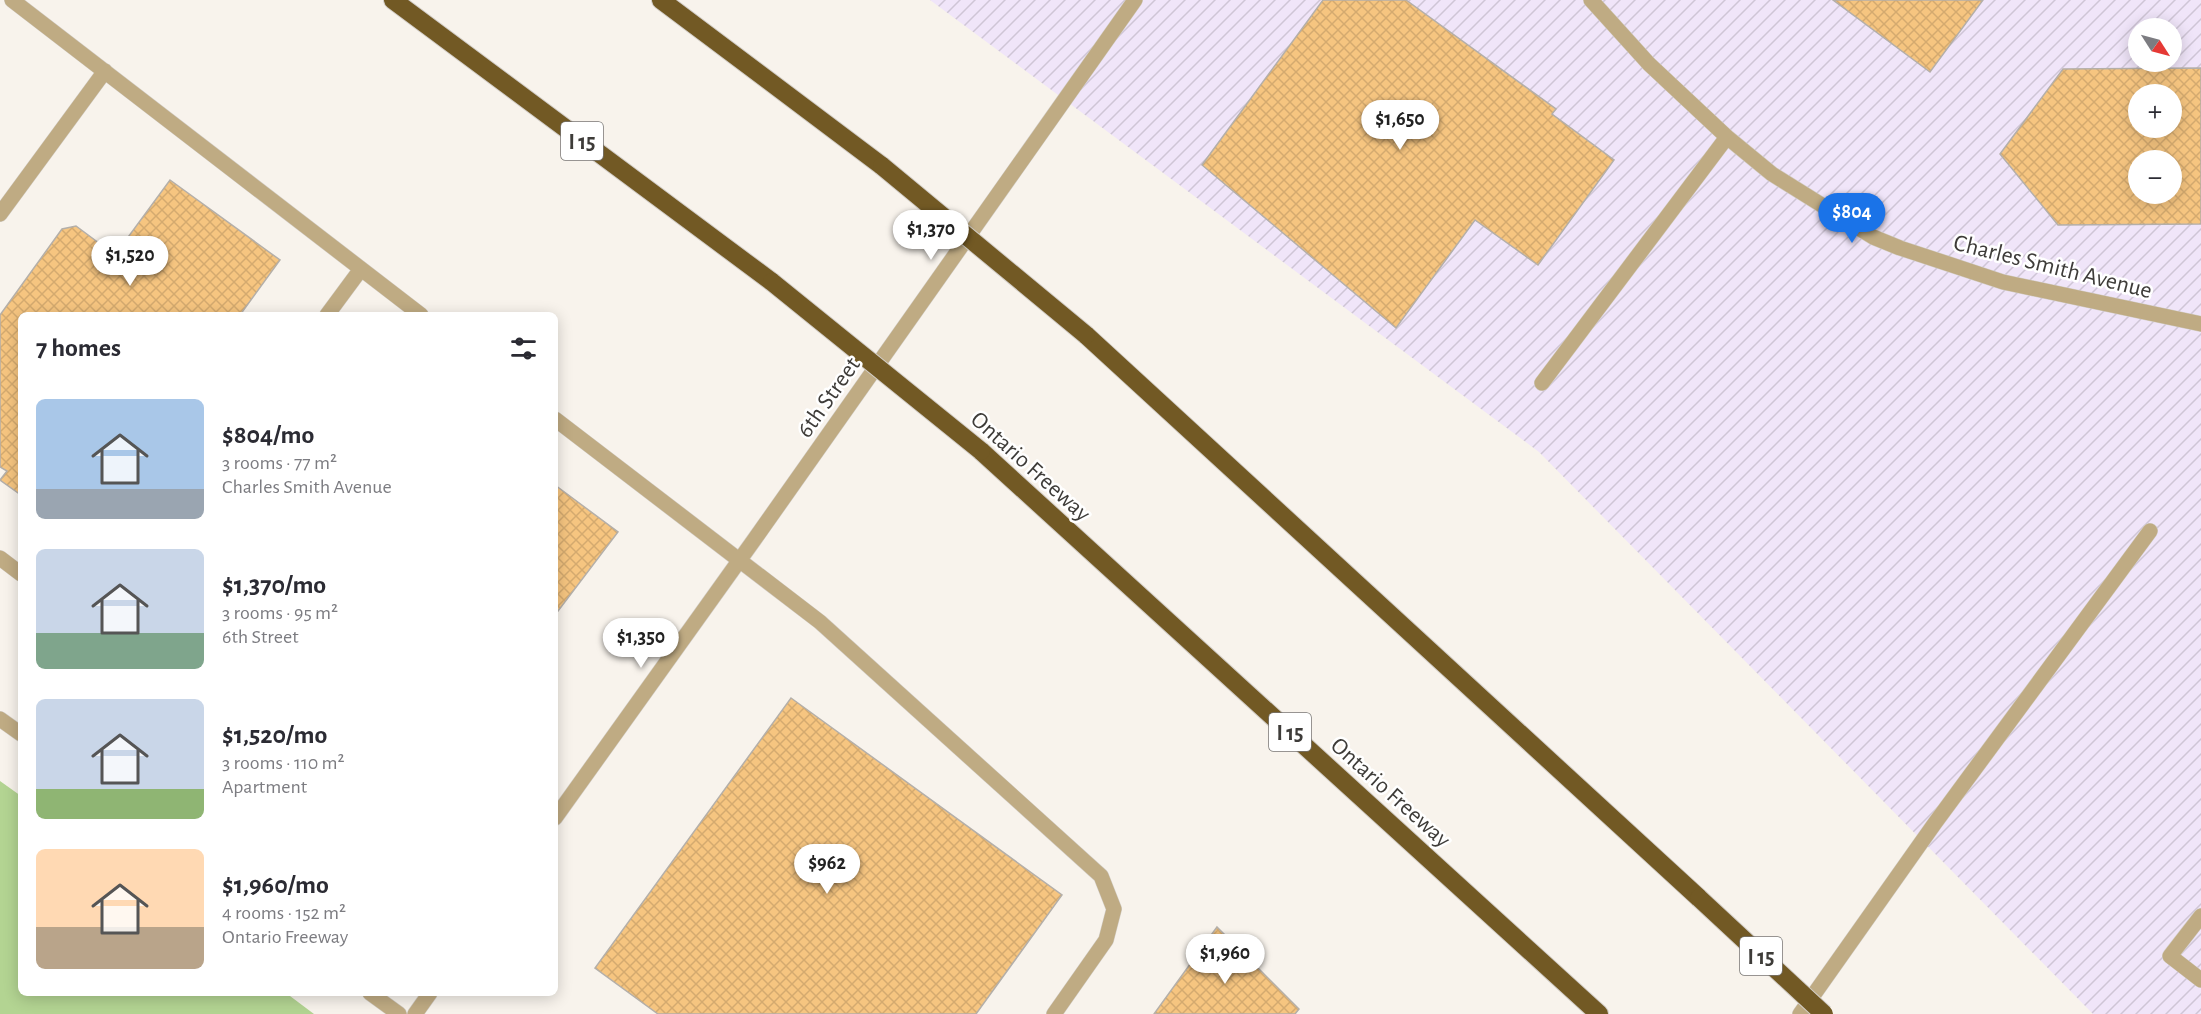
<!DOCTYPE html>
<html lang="en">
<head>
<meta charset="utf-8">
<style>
  body { margin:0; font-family:"Alegreya Sans",sans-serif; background:#f2f2f3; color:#2b2b33; height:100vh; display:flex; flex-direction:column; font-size:22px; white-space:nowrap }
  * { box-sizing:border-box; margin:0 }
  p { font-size:20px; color:#7c7c81 }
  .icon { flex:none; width:33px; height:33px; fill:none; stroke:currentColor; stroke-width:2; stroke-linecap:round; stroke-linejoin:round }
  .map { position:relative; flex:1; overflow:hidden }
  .panel { position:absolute; left:18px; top:312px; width:540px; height:684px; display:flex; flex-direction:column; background:#fff; border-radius:9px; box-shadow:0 3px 15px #0003 }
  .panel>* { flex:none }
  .needle { width:39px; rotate:126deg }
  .buttons { position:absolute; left:2128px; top:18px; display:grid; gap:12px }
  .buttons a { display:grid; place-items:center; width:54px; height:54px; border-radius:50%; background:#fff; box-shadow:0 3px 15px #0003; font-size:30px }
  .price { position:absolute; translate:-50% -51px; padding:0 14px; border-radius:21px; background:#fff; color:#222; font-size:20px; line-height:39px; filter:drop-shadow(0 2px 3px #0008) }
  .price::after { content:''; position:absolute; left:50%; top:36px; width:18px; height:14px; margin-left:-9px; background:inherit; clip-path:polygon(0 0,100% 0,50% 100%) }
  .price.active { background:#1a73e8; color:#fff }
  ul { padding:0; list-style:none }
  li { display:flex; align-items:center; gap:18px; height:150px; padding:0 18px }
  li span { display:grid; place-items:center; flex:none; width:168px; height:120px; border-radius:9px; color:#555 }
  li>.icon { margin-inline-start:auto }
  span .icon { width:72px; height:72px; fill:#fffc; stroke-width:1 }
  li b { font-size:26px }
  h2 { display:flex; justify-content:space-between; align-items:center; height:72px; padding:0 18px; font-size:26px }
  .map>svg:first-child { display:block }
  .industrial { fill:url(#industrial-furrows); fill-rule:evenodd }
  .green { fill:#b3d492 }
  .building { fill:url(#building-cross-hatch); stroke:#b4afa9; stroke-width:1.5; fill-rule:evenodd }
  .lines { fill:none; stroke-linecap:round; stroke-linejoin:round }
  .minor-casing { stroke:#d3cec8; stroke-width:16 }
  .highway-casing { stroke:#d3cec8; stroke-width:20 }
  .minor { stroke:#bfab83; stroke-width:15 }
  .highway { stroke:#725924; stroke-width:18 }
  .highway-bridge-casing { stroke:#d3cec8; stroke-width:20; stroke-linecap:butt }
  .highway-bridge { stroke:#725924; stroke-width:18 }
  .labels { text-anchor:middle; stroke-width:5; stroke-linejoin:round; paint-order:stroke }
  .shield { fill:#fff; stroke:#787674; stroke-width:1.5 }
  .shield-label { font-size:22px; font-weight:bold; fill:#3e3c39 }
  .street-label { font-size:24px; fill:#3e3c39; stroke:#fff }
</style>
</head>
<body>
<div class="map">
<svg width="2201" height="1014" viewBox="0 0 2201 1014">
  <defs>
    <pattern id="industrial-furrows" width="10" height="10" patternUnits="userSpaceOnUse" patternTransform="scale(1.5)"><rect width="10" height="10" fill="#f0e5f9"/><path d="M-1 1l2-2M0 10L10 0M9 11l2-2" fill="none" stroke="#cfc5d6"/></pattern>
    <pattern id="building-cross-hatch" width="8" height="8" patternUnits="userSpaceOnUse" patternTransform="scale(1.5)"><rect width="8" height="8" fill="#f6c580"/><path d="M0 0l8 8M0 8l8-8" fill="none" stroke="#d4aa6f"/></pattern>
  </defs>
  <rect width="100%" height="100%" fill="#f8f3ec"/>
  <path class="industrial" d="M930,0H2201V1014H2093L1539,452ZM2139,28H2172V62H2139ZM2139,94H2172V128H2139ZM2139,160H2172V194H2139Z"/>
  <path class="green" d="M0,781L21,796V993H286L314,1014H0Z"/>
  <path class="building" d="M1323,0H1406L1556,109L1552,114L1614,160L1538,265L1475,220L1396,328L1202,165Z
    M1833,0H1983L1930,72Z
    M2201,68V224L2058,225L2000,154L2063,69ZM2139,94H2172V128H2139ZM2139,160H2172V194H2139Z
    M170,180L280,260L240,315H21V495L0,480L7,471L0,467V315L62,229L76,226L115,255Z
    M555,485L618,532L555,615Z
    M791,698L1062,895L976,1014H658L595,968Z
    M1217,927L1299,1009L1295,1014H1154Z"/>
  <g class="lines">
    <defs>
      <path id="minor" d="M12,0L421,315
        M1591,0L1649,64L1727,137L1772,174L1873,237L1900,248L2003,282L2201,324
        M0,214L105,71
        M327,315L361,269
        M1542,383L1727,137
        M555,419L820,622L1101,876L1114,909L1106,940L1054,1014
        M0,558L21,574
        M0,719L21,734
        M555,818L754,540L1135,0
        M2201,916L2170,956L2201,980
        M370,993L399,1014
        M415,1014L430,993
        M1800,1014L1935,823L2150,531"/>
      <path id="highway" d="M393,0L772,282
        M661,0L882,166
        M1086,335L1699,898
        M981,451L1599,1014"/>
    </defs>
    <use href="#minor" class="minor-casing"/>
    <use href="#highway" class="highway-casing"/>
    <use href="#minor" class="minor"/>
    <use href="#highway" class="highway"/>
    <defs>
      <path id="highway-bridge" d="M882,166L1086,335
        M772,282L981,451
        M1699,898L1824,1014"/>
    </defs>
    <use href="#highway-bridge" class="highway-bridge-casing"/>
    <use href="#highway-bridge" class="highway-bridge"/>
  </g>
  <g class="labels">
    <g class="shield">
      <rect x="561" y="122" width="42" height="38" rx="4.5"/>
      <rect x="1269" y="713" width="42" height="38" rx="4.5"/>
      <rect x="1740" y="937" width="42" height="38" rx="4.5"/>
    </g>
    <g class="shield-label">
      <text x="582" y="149">I 15</text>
      <text x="1290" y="740">I 15</text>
      <text x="1761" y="964">I 15</text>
    </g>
    <g class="street-label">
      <text transform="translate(2053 266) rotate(14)" y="8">Charles Smith Avenue</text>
      <text transform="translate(828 397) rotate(-55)" y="8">6th Street</text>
      <text transform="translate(1031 466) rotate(42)" y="8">Ontario Freeway</text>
      <text transform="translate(1391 792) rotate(42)" y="8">Ontario Freeway</text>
    </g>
  </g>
</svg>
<div class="buttons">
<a><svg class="needle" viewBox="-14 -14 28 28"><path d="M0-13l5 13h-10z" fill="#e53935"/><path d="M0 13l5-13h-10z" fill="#7c7c81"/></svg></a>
<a>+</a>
<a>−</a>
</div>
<b class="price" style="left:1400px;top:151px">$1,650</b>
<b class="price active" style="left:1852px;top:244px">$804</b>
<b class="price" style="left:931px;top:261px">$1,370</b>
<b class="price" style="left:130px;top:287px">$1,520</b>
<b class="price" style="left:641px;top:669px">$1,350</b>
<b class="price" style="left:827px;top:895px">$962</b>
<b class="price" style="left:1225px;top:985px">$1,960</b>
<section class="panel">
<h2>7 homes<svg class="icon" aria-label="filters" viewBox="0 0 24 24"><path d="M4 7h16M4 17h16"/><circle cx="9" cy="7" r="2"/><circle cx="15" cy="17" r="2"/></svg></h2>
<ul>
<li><span style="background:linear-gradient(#a9c7e8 75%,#9aa5b1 0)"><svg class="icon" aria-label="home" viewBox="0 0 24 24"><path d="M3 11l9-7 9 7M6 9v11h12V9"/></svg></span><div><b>$804/mo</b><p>3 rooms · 77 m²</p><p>Charles Smith Avenue</p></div></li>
<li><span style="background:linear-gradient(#c9d6e8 70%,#7fa58c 0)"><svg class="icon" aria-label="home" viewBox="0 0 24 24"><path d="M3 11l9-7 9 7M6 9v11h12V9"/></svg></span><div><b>$1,370/mo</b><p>3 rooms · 95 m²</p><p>6th Street</p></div></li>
<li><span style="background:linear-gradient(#c9d6e8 75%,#8fb573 0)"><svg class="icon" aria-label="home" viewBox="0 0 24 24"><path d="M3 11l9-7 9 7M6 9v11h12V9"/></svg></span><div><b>$1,520/mo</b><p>3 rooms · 110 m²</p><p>Apartment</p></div></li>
<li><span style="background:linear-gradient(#ffd9b3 65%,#b9a48a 0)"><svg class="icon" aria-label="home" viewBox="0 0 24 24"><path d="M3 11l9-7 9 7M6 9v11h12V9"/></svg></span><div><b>$1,960/mo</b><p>4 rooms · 152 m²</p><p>Ontario Freeway</p></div></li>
</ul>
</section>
</div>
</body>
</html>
